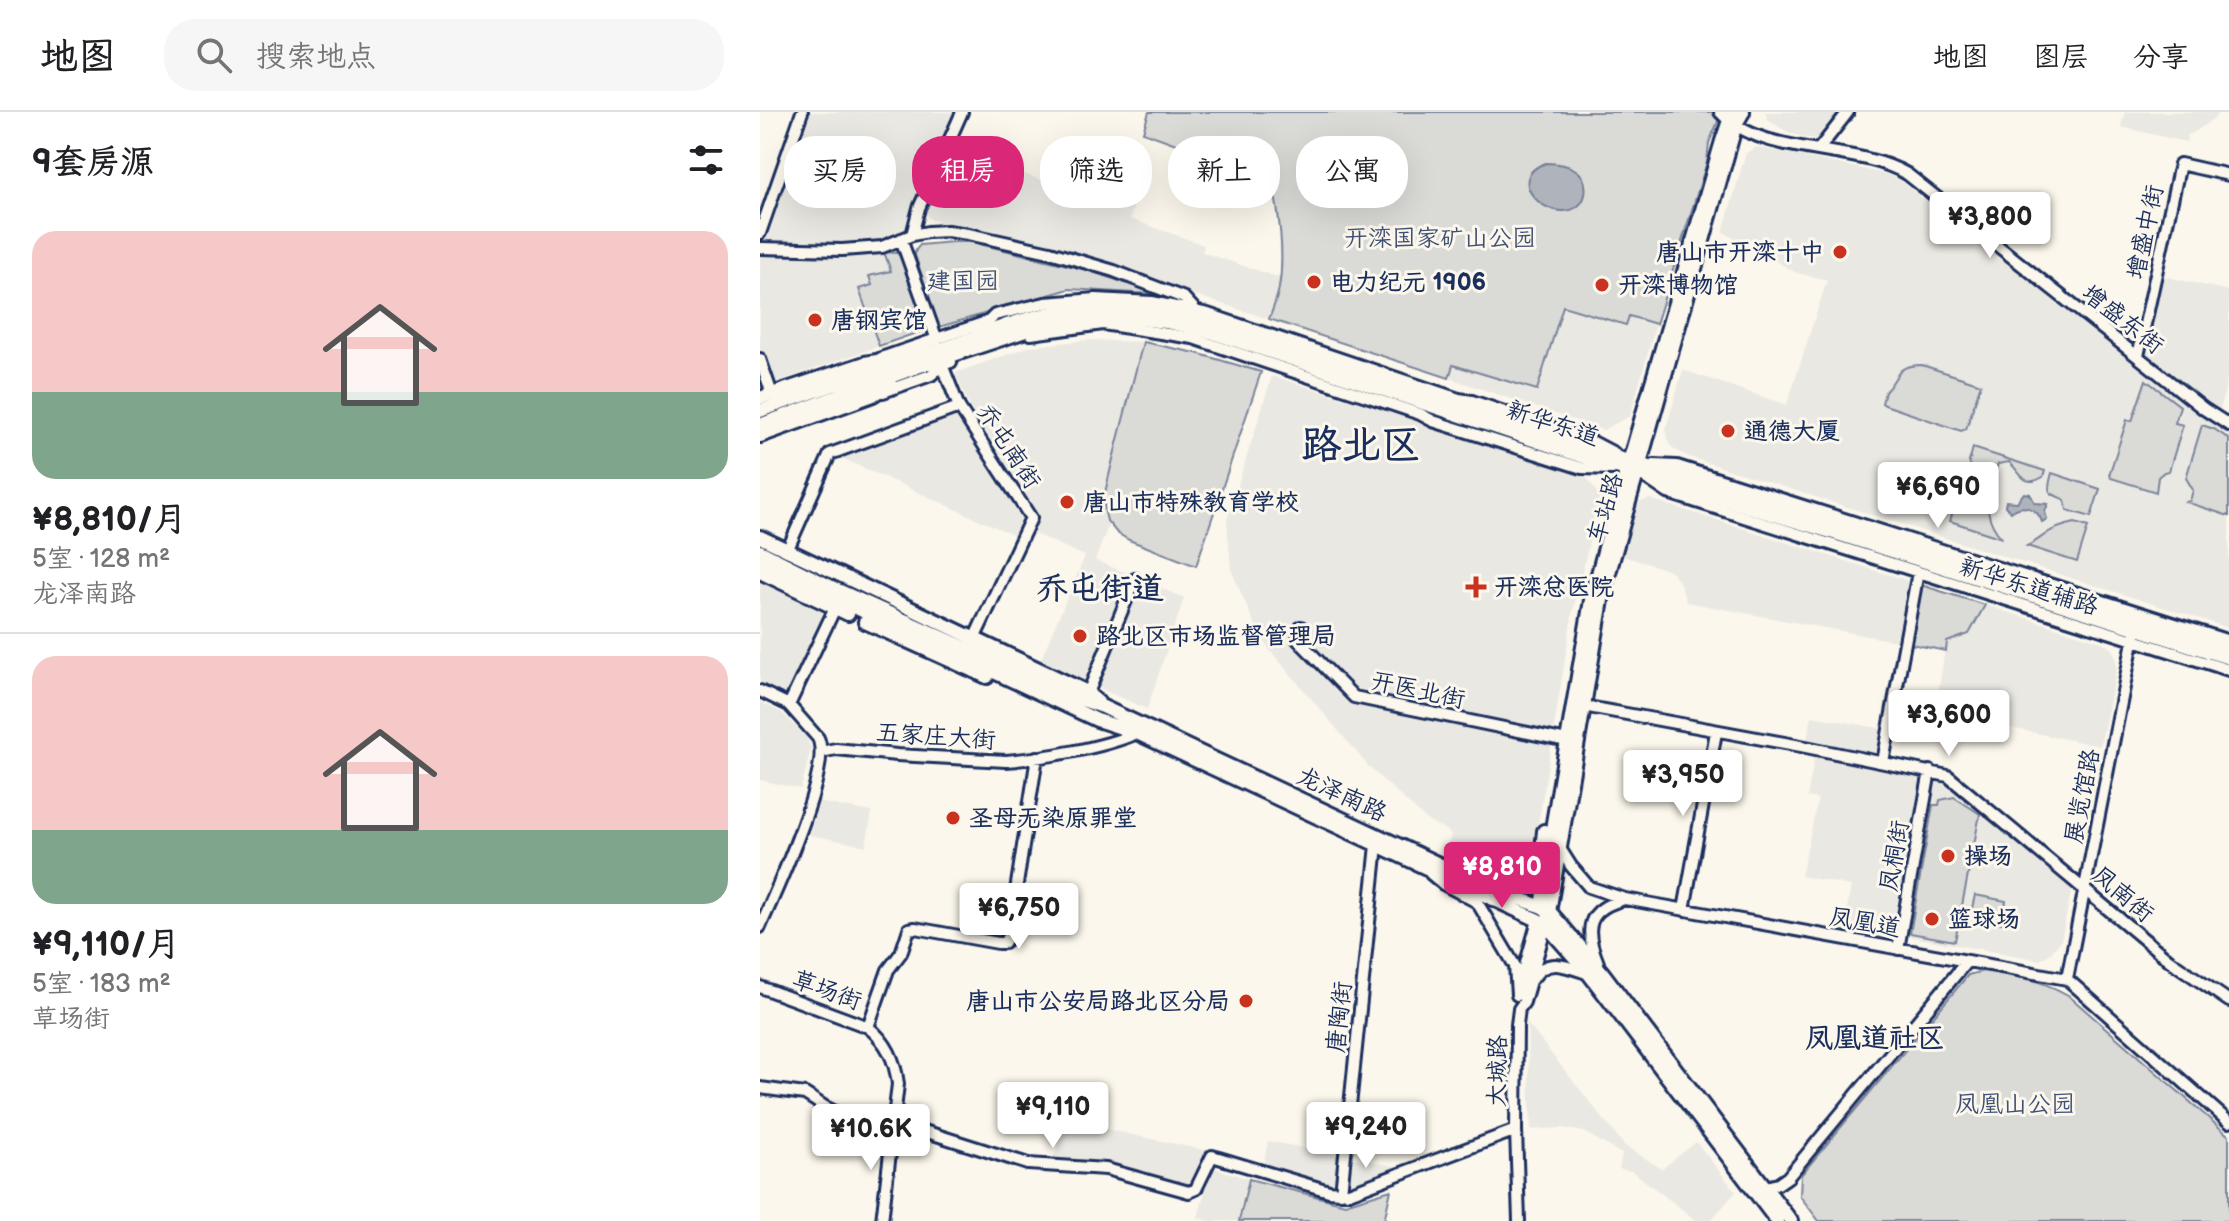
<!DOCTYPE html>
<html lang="zh">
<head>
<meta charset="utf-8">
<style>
  body { margin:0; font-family:"Balsamiq Sans","LXGW WenKai TC",sans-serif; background:#f6f6f6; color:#202124; height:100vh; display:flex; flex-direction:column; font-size:30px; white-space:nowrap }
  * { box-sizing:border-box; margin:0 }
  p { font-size:26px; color:#757577 }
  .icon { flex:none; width:44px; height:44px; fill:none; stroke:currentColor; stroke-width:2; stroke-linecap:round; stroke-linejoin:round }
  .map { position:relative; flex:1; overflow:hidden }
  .drawer { display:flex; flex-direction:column; background:#fff; width:760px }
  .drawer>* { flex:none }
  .banner { position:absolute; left:24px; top:24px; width:760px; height:72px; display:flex; gap:16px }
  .price { position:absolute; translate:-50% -68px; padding:0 18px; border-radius:8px; background:#fff; color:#222; font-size:26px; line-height:52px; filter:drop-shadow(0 2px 4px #0008) }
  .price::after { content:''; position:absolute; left:50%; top:48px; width:24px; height:18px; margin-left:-12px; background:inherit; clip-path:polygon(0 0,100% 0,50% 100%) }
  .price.on { background:#db2777; color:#fff }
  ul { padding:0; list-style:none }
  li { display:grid; align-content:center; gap:16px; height:424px; padding:0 32px }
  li+li { border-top:2px solid #e0e0e0 }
  li span { display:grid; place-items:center; height:248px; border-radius:24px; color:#555 }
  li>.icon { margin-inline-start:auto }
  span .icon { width:144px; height:144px; fill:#fffc; stroke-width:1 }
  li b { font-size:34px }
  h2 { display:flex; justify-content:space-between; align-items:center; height:96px; padding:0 32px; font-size:34px }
  .pill { padding:0 28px; border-radius:32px; background:#fff; box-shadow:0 8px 32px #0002; font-size:28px; line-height:72px }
  .pill.on { background:#db2777; color:#fff }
  header { display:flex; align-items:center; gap:48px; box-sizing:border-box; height:112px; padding:0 40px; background:#fff; border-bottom:2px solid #e0e0e0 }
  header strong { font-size:38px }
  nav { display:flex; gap:44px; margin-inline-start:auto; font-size:28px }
  .search { width:560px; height:72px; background:#f6f6f6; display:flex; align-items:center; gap:20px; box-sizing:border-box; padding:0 28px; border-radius:32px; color:#757577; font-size:30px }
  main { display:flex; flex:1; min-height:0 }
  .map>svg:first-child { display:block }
  .built { fill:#eae8e2 }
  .green { fill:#dadad7; stroke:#7a849a; stroke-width:2 }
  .water { fill:#afb3bb; stroke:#747e96; stroke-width:2 }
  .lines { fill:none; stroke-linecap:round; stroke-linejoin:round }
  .minor-casing { stroke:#1b2f5e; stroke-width:16 }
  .major-casing { stroke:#1b2f5e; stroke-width:18 }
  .minor { stroke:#fbf7ec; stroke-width:10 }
  .major { stroke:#fbf7ec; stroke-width:12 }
  .poi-dot { fill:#c8321e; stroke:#fbf7ec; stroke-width:3 }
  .labels { text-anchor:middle; stroke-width:6; stroke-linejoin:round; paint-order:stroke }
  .street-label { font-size:24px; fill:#1b2f5e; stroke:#fbf7ec }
  .park-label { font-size:24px; fill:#415176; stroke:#fbf7ec }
  .poi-label { font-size:24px; font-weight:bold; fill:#1b2f5e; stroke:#fbf7ec; text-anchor:start }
  .quarter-label { font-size:28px; font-weight:bold; fill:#1b2f5e; stroke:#fbf7ec }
  .district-label { font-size:32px; font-weight:bold; fill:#1b2f5e; stroke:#fbf7ec }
  .town-label { font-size:40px; font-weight:bold; fill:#1b2f5e; stroke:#fbf7ec }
</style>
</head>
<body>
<header>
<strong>地图</strong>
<div class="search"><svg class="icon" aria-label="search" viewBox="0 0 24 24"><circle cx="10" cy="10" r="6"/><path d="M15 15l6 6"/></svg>搜索地点</div>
<nav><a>地图</a><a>图层</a><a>分享</a></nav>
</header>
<main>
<section class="drawer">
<h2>9套房源<svg class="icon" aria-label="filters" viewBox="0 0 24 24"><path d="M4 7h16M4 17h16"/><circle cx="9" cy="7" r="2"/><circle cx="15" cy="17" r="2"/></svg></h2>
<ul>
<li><span style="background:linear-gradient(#f6c9c9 65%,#7fa58c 0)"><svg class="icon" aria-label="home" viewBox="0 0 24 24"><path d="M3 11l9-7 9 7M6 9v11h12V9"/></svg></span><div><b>¥8,810/月</b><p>5室 · 128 m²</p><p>龙泽南路</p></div></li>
<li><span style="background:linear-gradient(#f6c9c9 70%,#7fa58c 0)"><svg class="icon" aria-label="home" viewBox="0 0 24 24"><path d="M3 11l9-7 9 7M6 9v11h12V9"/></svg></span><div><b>¥9,110/月</b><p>5室 · 183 m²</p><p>草场街</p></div></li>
</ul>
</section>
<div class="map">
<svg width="1469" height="1109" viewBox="0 0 1469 1109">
  <rect width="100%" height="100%" fill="#fbf7ec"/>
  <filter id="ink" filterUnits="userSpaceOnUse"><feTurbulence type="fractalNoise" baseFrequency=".0125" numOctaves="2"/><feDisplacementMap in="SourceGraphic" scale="16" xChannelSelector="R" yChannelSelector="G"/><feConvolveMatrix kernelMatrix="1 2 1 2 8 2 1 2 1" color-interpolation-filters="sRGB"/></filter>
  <g filter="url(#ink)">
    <path class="built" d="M46,0H196L144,123L124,131L78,135L0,131Z
      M604,0L518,182L509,207L428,181L329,144L172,108L167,104L165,97L191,37L281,68L285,59L375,89L370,107L444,133L442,140L520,166L519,100L512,67Z
      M1005,0H1079L1058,27L1045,26L1028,20L1009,9Z
      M1365,0H1458L1457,4L1432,22H1428L1426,30L1361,15Z
      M997,35L1126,62L1141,69L1469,322V516L929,345L915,338L909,332L906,316L923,258L1027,293L1067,168L1037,161L963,120L986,41Z
      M0,140L86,143L124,140L132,160L109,165L112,173L100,177L119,234L11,272L0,237Z
      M1398,163L1469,179V259L1459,303L1381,242Z
      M803,194L865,213L869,203L896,212L870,304L843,318L689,266L693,252Z
      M328,228L383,230L436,241L501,260L436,454L369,428L349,412L335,448L375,465L330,572L280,549L325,444L270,420L278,402L210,295L195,261L271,234Z
      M512,264L662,310L827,366L840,385L813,498L793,621L597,583L536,521L533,528L593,588L792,629L773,743L767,751L759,756L752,759L742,760L687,735L691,724L687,718L670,711L610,656L509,537L495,513L471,458L467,408Z
      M185,305H200L266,408L258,425L77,344Z
      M890,387L1152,470L1140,530L926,490L920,471L911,459L863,444L875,394L882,389Z
      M0,465L69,501L28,584L0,570Z
      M377,466L424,486L387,597L332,573Z
      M1225,493L1342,530L1351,536L1356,545L1357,556L1340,634L1175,601L1186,530L1209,522Z
      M0,590L21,600L46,625L51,636L41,677L0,668Z
      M1052,604L1124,617L1119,644L1046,631Z
      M1055,643L1163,663L1130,829L1083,820L1091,774L1041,764L1058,687L1047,685Z
      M1182,668L1312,776L1301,828L1291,841L1280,848L1147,824L1176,669Z
      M58,690L112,700L106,734L50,723Z
      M767,911L864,1033L902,1057L936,1030L976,1080L950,1109H937L872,1059L859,1057L862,1042L824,1020L802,1016L771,1018Z
      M304,1008L448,1039L432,1075L427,1076L296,1050L292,1047L296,1040Z
      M508,1029L644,1056L596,1073L575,1074L564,1072L503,1055Z
      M451,1055L489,1067L479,1109H450L438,1106Z"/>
    <path class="green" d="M389,0H962L949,31L947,50L896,212L869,204L866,213L803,194L777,278L693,253L689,266L509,207C513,197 517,187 519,176C525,141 519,102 512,67L383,20Z
      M193,130H211L324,157L392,180V182L309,177L179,215L155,143L156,138L160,133Z
      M124,140L137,141L144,148L167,214L165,218L119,234L99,177L112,173L109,164L131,159Z
      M383,230L436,241L501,260L436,454L369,428L357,421L347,409L344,396V385L351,355Z
      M1162,253L1221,272L1206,317L1201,319L1125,293L1122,291L1125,280C1140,265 1134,253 1162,253Z
      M1386,268L1420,294L1415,311L1423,313L1409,359L1404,360L1398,365L1396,380L1351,366L1349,363L1367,308L1372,309Z
      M1442,313L1454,317L1469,327V404L1426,390L1430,389L1433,378L1426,366Z
      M1213,336L1285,359L1283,365C1263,377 1261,360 1249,350L1238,352L1235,360L1230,364L1212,358L1209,350Z
      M1292,361L1340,377L1331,405L1307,398L1305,388C1288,380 1286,382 1292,361Z
      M1209,364L1234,371C1222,388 1228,412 1242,426L1190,409L1202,370Z
      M1315,411L1328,415L1317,450L1267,434C1276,430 1281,425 1289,420C1297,415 1306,413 1315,411Z
      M1161,473L1225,493L1209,522L1187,530L1186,539L1151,532Z
      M1194,685L1220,702L1195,829L1150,821L1173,693H1179L1180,688Z
      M1215,783L1246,789L1242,811L1210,805Z
      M1223,859C1252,861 1283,869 1308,883L1469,1024V1109H1059L1040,1084L1041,1063L1208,863Z
      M489,1067L585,1092L631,1078L624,1109H479Z"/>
    <path class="water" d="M786,51C795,51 808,53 816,58C828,66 829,86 817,95C789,113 741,66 786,51Z
      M1264,381L1270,382L1275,391L1288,392L1285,400L1287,407L1282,410C1278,397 1263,390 1251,400L1245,394L1246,389L1257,390Z"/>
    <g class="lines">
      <defs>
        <path id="minor" d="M960,0C1002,46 1094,31 1147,62L1444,297L1469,313
          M1059,37L1088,0
          M0,121L42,0
          M152,123L159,96L202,0
          M141,127L177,228
          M0,136L82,138L122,135L152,123L168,120L187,119L208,122L290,140L354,159L424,186L435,198
          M271,222L343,212L433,226L660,302L673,309L822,356L852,357
          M1378,244L1420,52L1469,63
          M121,246L229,209L235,203L285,191L336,187L392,190L448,202L699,287L712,289L833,330L854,341
          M0,247L12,282
          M181,250L199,295L271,406L214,527
          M123,280L171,263L182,253L191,250
          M894,353L917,354L1469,529
          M886,366L908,381L1469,558
          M27,439L70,342L199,295
          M541,515L538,528L594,585L807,629
          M0,579L29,593L58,626C73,657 15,781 0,815
          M328,581L375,467
          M29,593L75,496
          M823,594L1041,634L1188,664L1409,848L1469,889
          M61,640L76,637L137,643L246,649C283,646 343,636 377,621
          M1123,650L1158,460
          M799,735L811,754L829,775L865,787L1307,867L1469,1010
          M671,762L683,772L717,790L755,854L757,883
          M924,798L956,620
          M1138,837L1170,659
          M838,851C824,817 826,797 865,787
          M773,866C787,844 809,855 829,862
          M1307,867L1374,524
          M0,875L108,915C127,930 135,948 138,972L122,1109
          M759,876L778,808
          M108,915L128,858L141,841L149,817L155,816L238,831H244L249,823L277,645
          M0,976L45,982L65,995L89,1007L167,1020L268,1052L346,1057L429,1080L436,1077L452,1044L569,1079L589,1081L756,1018
          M1001,1076L1018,1072L1028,1065L1207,849
          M581,1081L617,733
          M759,1109L756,1018L757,913L759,897L764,890L786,813"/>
        <path id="major" d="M0,286L105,251L129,247
          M0,299C61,278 122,254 184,236C213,227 241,213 270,206C335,189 399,195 462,214L835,339L1081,412L1469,537
          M0,313L157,255L287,212C343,201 399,205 453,221L833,348L1074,421L1469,546
          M0,324L113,283L130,272
          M0,425L325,579L338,590
          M0,439L80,479L314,585L343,595L715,769L782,795L790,800L842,860L1031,1109
          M0,449L79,488L337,608L377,621L778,808L786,813L829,862L1017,1109
          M0,460L88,502
          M105,510L227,565
          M734,771C750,775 770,767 778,751C782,742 783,729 784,719
          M783,789L793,711L831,488L857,391L962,29L972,0
          M788,806L843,482L976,12L983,0"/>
      </defs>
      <use href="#minor" class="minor-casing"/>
      <use href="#major" class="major-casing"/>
      <use href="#minor" class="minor"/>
      <use href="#major" class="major"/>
    </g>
  </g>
  <g class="poi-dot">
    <circle cx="1080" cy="140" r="8"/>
    <circle cx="554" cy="170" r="8"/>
    <circle cx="842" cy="173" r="8"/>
    <circle cx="55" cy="208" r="8"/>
    <circle cx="968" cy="319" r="8"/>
    <circle cx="307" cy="390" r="8"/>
    <path d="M712 463h8v8h8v8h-8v8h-8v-8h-8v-8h8z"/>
    <circle cx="320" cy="524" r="8"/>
    <circle cx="193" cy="706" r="8"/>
    <circle cx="1188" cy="744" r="8"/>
    <circle cx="1172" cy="807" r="8"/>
    <circle cx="486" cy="889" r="8"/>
  </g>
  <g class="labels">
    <g class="street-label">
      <text transform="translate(1385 120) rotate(-78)" y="8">增盛中街</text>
      <text transform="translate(1363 207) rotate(38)" y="8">增盛东街</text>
      <text transform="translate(793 311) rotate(18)" y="8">新华东道</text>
      <text transform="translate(249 334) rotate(57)" y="8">乔屯南街</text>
      <text transform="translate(845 396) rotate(-74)" y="8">车站路</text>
      <text transform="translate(1269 474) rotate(17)" y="8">新华东道辅路</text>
      <text transform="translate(658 578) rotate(12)" y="8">开医北街</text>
      <text transform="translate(176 624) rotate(4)" y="8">五家庄大街</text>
      <text transform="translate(582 682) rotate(25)" y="8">龙泽南路</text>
      <text transform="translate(1322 684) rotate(-79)" y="8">展览馆路</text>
      <text transform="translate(1134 744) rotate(-80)" y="8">凤桐街</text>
      <text transform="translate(1363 782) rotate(40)" y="8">凤南街</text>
      <text transform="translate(1105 810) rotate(10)" y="8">凤凰道</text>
      <text transform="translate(67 878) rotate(20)" y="8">草场街</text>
      <text transform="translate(579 905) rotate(-84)" y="8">唐陶街</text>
      <text transform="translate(737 959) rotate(-89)" y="8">大城路</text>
    </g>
    <g class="park-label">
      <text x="680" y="134">开滦国家矿山公园</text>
      <text x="203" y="177">建国园</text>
      <text x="1255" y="1000">凤凰山公园</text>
    </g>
    <g class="poi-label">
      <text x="1064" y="148" text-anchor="end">唐山市开滦十中</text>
      <text x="570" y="178">电力纪元 1906</text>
      <text x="858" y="181">开滦博物馆</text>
      <text x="71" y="216">唐钢宾馆</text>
      <text x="984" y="327">通德大厦</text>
      <text x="323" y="398">唐山市特殊教育学校</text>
      <text x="734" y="483">开滦总医院</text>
      <text x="336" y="532">路北区市场监督管理局</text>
      <text x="209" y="714">圣母无染原罪堂</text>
      <text x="1204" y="752">操场</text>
      <text x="1188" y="815">篮球场</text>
      <text x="470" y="897" text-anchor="end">唐山市公安局路北区分局</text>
    </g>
    <g class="quarter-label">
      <text x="1115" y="935">凤凰道社区</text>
    </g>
    <g class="district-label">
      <text x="340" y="487">乔屯街道</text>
    </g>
    <g class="town-label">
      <text x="601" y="346">路北区</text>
    </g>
  </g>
</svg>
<b class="price" style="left:1230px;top:148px">¥3,800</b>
<b class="price" style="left:1178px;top:418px">¥6,690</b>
<b class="price" style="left:1189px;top:646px">¥3,600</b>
<b class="price" style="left:923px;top:706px">¥3,950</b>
<b class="price on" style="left:742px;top:798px">¥8,810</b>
<b class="price" style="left:259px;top:839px">¥6,750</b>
<b class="price" style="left:293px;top:1038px">¥9,110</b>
<b class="price" style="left:606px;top:1058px">¥9,240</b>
<b class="price" style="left:111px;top:1060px">¥10.6K</b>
<div class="banner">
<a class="pill">买房</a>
<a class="pill on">租房</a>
<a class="pill">筛选</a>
<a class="pill">新上</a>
<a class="pill">公寓</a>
</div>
</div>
</main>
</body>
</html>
